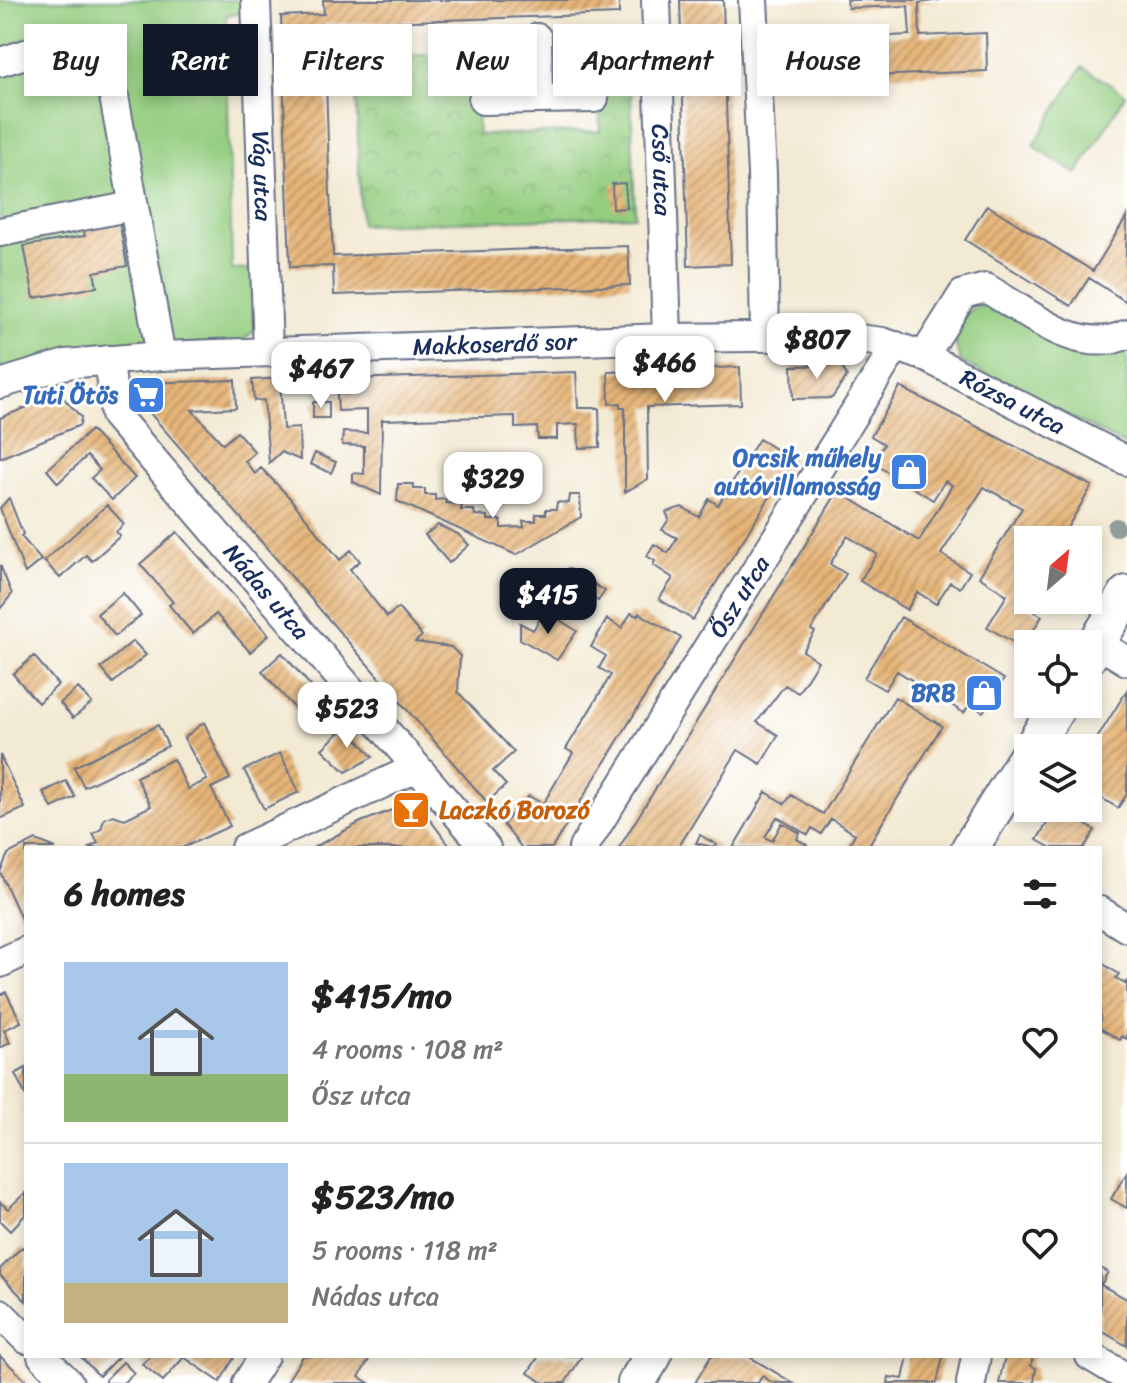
<!DOCTYPE html>
<html lang="en">
<head>
<meta charset="utf-8">
<style>
  body { margin:0; font-family:Sriracha,sans-serif; background:#f2f2f2; color:#222; height:100vh; display:flex; flex-direction:column; font-size:30px; white-space:nowrap }
  * { box-sizing:border-box; margin:0 }
  p { font-size:26px; color:#767676 }
  .icon { flex:none; width:44px; height:44px; fill:none; stroke:currentColor; stroke-width:2; stroke-linecap:round; stroke-linejoin:round }
  .map { position:relative; flex:1; overflow:hidden }
  .drawer { position:absolute; left:24px; top:846px; width:1078px; height:512px; display:flex; flex-direction:column; background:#fff; border-radius:0px; box-shadow:0 4px 12px #0003 }
  .drawer>* { flex:none }
  .top-card { position:absolute; left:24px; top:24px; width:1080px; height:72px; display:flex; gap:16px }
  .needle { width:52px; rotate:28deg }
  .controls { position:absolute; left:1014px; top:526px; display:grid; gap:16px }
  .controls a { display:grid; place-items:center; width:88px; height:88px; border-radius:0px; background:#fff; box-shadow:0 4px 12px #0003; font-size:40px }
  .price { position:absolute; translate:-50% -68px; padding:0 18px; border-radius:16px; background:#fff; color:#222; font-size:26px; line-height:52px; filter:drop-shadow(0 2px 4px #0008) }
  .price::after { content:''; position:absolute; left:50%; top:48px; width:24px; height:18px; margin-left:-12px; background:inherit; clip-path:polygon(0 0,100% 0,50% 100%) }
  .price.current { background:#111827; color:#fff }
  ul { padding:0; list-style:none }
  li { display:flex; align-items:center; gap:24px; height:200px; padding:0 40px }
  li+li { border-top:2px solid #e0e0e0 }
  li span { display:grid; place-items:center; flex:none; width:224px; height:160px; border-radius:0px; color:#555 }
  li>.icon { margin-inline-start:auto }
  span .icon { width:96px; height:96px; fill:#fffc; stroke-width:1 }
  li b { font-size:34px }
  h2 { display:flex; justify-content:space-between; align-items:center; height:96px; padding:0 40px; font-size:34px }
  .chip { padding:0 28px; border-radius:0px; background:#fff; box-shadow:0 4px 12px #0003; font-size:28px; line-height:72px }
  .chip.current { background:#111827; color:#fff }
  .map>svg:first-child { display:block }
  .green { fill:#94cd80; stroke:#587e6f; stroke-width:2 }
  .park { fill:url(#park-crowns); stroke:#587e6f; stroke-width:2 }
  .building { fill:url(#building-hatch) }
  .lines { fill:none; stroke-linecap:round; stroke-linejoin:round }
  .minor-casing { stroke:#677087; stroke-width:32 }
  .major-casing { stroke:#677087; stroke-width:40 }
  .minor { stroke:#fff; stroke-width:28 }
  .major { stroke:#fff; stroke-width:36 }
  .tree { fill:#909d99 }
  .labels { text-anchor:middle; stroke-width:6; stroke-linejoin:round; paint-order:stroke }
  .street-label { font-size:24px; fill:#1b2f5e; stroke:#fff }
  .shop-label { font-size:24px; font-weight:bold; fill:#366cbe; stroke:#fff; text-anchor:end }
  .food-label { font-size:24px; font-weight:bold; fill:#c56008; stroke:#fff; text-anchor:start }
</style>
</head>
<body>
<div class="map">
<svg width="1127" height="1383" viewBox="0 0 1127 1383">
  <defs>
    <pattern id="park-crowns" width="20" height="18" patternUnits="userSpaceOnUse" patternTransform="scale(2)"><rect width="20" height="18" fill="#94cd80"/><path d="M2 6a3 3 0 1 1 6 0M12 15a3 3 0 1 1 6 0" fill="none" stroke="#7fb071"/></pattern>
    <pattern id="building-hatch" width="6" height="6" patternUnits="userSpaceOnUse" patternTransform="scale(2)"><rect width="6" height="6" fill="#e6b578"/><path d="M-1 1l2-2M0 6l6-6M5 7l2-2" fill="none" stroke="#ba9466"/></pattern>
  </defs>
  <rect width="100%" height="100%" fill="#fff"/>
  <filter id="ink" filterUnits="userSpaceOnUse"><feTurbulence type="fractalNoise" baseFrequency=".0125" numOctaves="2"/><feDisplacementMap in="SourceGraphic" scale="16" xChannelSelector="R" yChannelSelector="G"/><feConvolveMatrix kernelMatrix="1 2 1 2 8 2 1 2 1" color-interpolation-filters="sRGB"/></filter>
  <filter id="wash" filterUnits="userSpaceOnUse"><feTurbulence type="fractalNoise" baseFrequency=".006" numOctaves="4" result="noise"/><feDisplacementMap in="SourceGraphic" scale="32" xChannelSelector="R" yChannelSelector="G"/><feGaussianBlur stdDeviation="1.8" result="paint"/><feColorMatrix in="noise" values="0 0 0 0 0 0 0 0 0 0 0 0 0 0 0 0 0 1.4 0 .05"/><feComposite in="paint" operator="in"/></filter>
  <g filter="url(#wash)">
    <rect width="100%" height="100%" fill="#f3ead4"/>
    <path class="green" d="M0,0H242L244,13L226,15L232,270L254,269L255,330L241,342L72,349L0,370Z
      M1082,67L1126,94L1077,174L1033,146Z
      M980,306H996C1032,325 1087,372 1127,347V446L961,362C951,338 954,316 980,306Z"/>
    <path class="park" d="M467,54L468,71H476L478,135L600,131L599,67L630,66L635,216L361,225L355,57Z"/>
    <g id="blocks">
      <path class="building" d="M323,0H619V14L324,24L329,171L333,256L628,246L630,285L334,295L333,266L290,267L281,16L324,14Z
        M680,0H723L731,264L688,266Z
        M847,0H940L919,3L920,36L986,33L987,71L850,77L849,38L910,35L908,6L848,8Z
        M625,183L627,208L613,209L612,184Z
        M987,205L1093,271L1127,216L1125,301L1089,278L1071,306L965,240Z
        M119,220L127,266L94,272L97,287L34,298L24,246L85,236L83,226Z
        M841,365L847,376L832,398L793,399L792,366Z
        M740,367L741,404L647,407L648,479L625,492V408H620V403L609,404L608,372Z
        M576,372L578,408H599L600,447L579,448L578,424L557,425V439H538L537,427L515,428V416L382,420L381,495L353,482V473L364,474V446L342,445L343,432L367,433V410L338,411L337,394H347V379Z
        M280,378L283,429L299,428L300,460L281,452L269,463L264,400L254,401L252,380Z
        M235,380L236,408L192,410L223,444L237,432L255,452L245,461L255,474L261,468L289,497L340,560L351,550L360,561L350,569L387,617L398,608L422,636L415,642L451,647L460,656L458,692L514,752L493,771L506,785L487,802L135,396L144,383Z
        M900,387L1092,486L1060,540H1028V592L1021,604L1042,616L1023,648L987,627L1007,595L979,577L1022,508L984,487L941,554L970,572L960,588L950,582L936,604L917,592L907,610L860,581L877,554L847,536L830,564L846,574L811,630L815,632L803,651L818,661L798,693L785,685L757,722L778,735L761,764L738,750L678,848H619L838,491L919,541L952,485L945,481L933,500L873,463L884,444L871,436Z
        M60,394L81,417L80,425L0,458V418Z
        M313,402H329V418H313Z
        M91,430L135,478L112,500L91,478L100,470L87,456L58,483L47,470Z
        M759,439L793,460L693,620L659,599L673,578L653,565L655,561L647,556L654,544L668,553L677,538L662,530L669,519L666,512L682,507L699,517L709,499L718,505Z
        M315,453L336,462L331,473L310,464Z
        M398,484H413L414,489H425V495H435V500L445,499L446,503L462,504L461,510H474L475,515L488,516V520H501V528L524,527L523,521H536V514H546V509H556L557,502L569,503L570,495H580L581,517L516,555L397,501Z
        M9,498L23,534L21,536L41,560L25,573L0,508Z
        M107,505L124,524L116,532L120,536L92,561L86,555L60,578L44,561Z
        M438,525L458,534L469,545L449,563L425,535Z
        M177,532L269,635L250,652L216,614L193,634L169,605L173,602L140,564Z
        M0,565L12,594L0,609Z
        M568,568L605,591L598,601L562,579Z
        M123,593L141,615L115,636L97,614Z
        M545,611L577,631L557,660L520,639V623L533,630Z
        M631,613L637,616L639,613L681,638L552,848H522L503,824L529,796L543,804L573,753L566,749L611,675L599,668L606,656L591,647L607,619L622,628Z
        M901,617L1004,679L983,712L970,704L964,713L897,671L885,690L864,678Z
        M133,641L146,655L113,683L101,668Z
        M282,653L330,708L310,726L262,671Z
        M34,656L58,685L38,703L13,674Z
        M78,688L92,703L73,718L60,703Z
        M1127,690V794L1118,808L1088,790V753Z
        M895,697L942,726L870,843L878,848H847L855,834L831,819L821,834L812,828L808,835L777,817L765,837L772,841L782,823L800,833L797,839L807,845L805,848H733L766,792L785,804L791,795L823,814Z
        M204,722L230,779L211,788L230,826L182,848H88L98,843L93,834L101,829L104,819L113,815L125,819L151,806L136,777L173,759L188,789L207,780L184,738Z
        M158,725L168,746L84,787L74,767Z
        M346,726L373,757L346,772L322,749Z
        M280,753L299,792L264,809L244,770Z
        M0,755L25,808L0,819Z
        M66,781L75,797L52,808L43,792Z
        M410,797L414,798L451,848H313L361,822L400,807L401,802Z
        M1056,808L1095,830L1084,848H1051L1037,840Z
        M700,835L717,845L716,848L696,843Z
        M36,840L56,848H26V922L23,923L0,872L8,854Z
        M1100,962L1119,974L1116,978L1125,984L1127,980V1039L1122,1036L1120,1040L1100,1028Z
        M6,992L21,1022L4,1030L10,1043L0,1048V995Z
        M26,1068V1096L15,1074Z
        M1127,1172V1208L1111,1199Z
        M26,1192V1214L10,1231L0,1221V1202L8,1209Z
        M22,1247L26,1252V1301L0,1275V1269Z
        M1100,1268L1108,1272L1101,1285L1127,1299V1346L1100,1330Z
        M0,1356L14,1369L28,1383H0Z
        M80,1356H119L99,1376Z
        M151,1356H235L220,1382L184,1357L163,1381L142,1364Z
        M303,1356H371L359,1377L369,1383H286Z
        M539,1356H582L565,1383H544L528,1373Z
        M711,1356H748L793,1383H773L762,1376L758,1383H695Z
        M908,1356H943L937,1383H888L889,1377L903,1379Z
        M1005,1356H1033L1031,1366L1036,1368L1034,1383H999Z
        M123,1362L134,1373L123,1383H107L105,1380Z"/>
    </g>
  </g>
  <g filter="url(#ink)">
    <use href="#blocks" fill-opacity="0" stroke="#677087" stroke-width="2"/>
    <g class="lines">
      <defs>
        <g id="minor">
          <path id="s1" d="M256,0L268,352"/>
          <path id="s2" d="M656,0L667,338"/>
          <path d="M753,0L762,174L765,335"/>
          <path d="M0,62L35,51L87,62L113,91L161,356"/>
          <path d="M538,99L594,98"/>
          <path d="M483,100L538,99L537,38"/>
          <path d="M0,232L133,206"/>
          <path d="M924,356L963,294L986,288C1026,311 1080,358 1127,334"/>
          <path id="s3" d="M109,360L115,415L486,848"/>
          <path id="s4" d="M0,384L66,364L161,356L667,338L836,336L882,342L924,356L1127,461"/>
          <path d="M1097,643L1127,661"/>
          <path d="M245,848L416,768"/>
          <path id="s5" d="M583,848L896,346"/>
          <path d="M1100,911L1127,928"/>
          <path d="M0,963L26,951"/>
          <path d="M0,1313L26,1339"/>
          <path d="M42,1356L69,1383"/>
          <path d="M1090,1356L1127,1378"/>
          <path d="M247,1383L264,1356"/>
          <path d="M971,1383L976,1356"/>
        </g>
        <path id="major" d="M1088,657L1127,594
          M1032,748L1059,704
          M970,848L1028,755
          M636,1383L653,1356"/>
      </defs>
      <use href="#minor" class="minor-casing"/>
      <use href="#major" class="major-casing"/>
      <use href="#minor" class="minor"/>
      <use href="#major" class="major"/>
    </g>
    <circle class="tree" cx="1116" cy="527" r="9"/>
  </g>
  <defs>
    <symbol id="supermarket-square" viewBox="-11 -11 22 22"><rect x="-9" y="-9" width="18" height="18" rx="4" fill="#3f7fe0" stroke="#fff"/><path d="M-6-5.5h2.5l.6 2H6L4.5 2H-2.5L-4.4-4H-6ZM-1.5 3.2a1.3 1.3 0 1 0 .1 0ZM3 3.2a1.3 1.3 0 1 0 .1 0Z" fill="#fff"/></symbol>
    <symbol id="shop-square" viewBox="-11 -11 22 22"><rect x="-9" y="-9" width="18" height="18" rx="4" fill="#3f7fe0" stroke="#fff"/><path d="M-5-2.5h2.3a2.7 3.5 0 0 1 5.4 0H5L5.5 6h-11ZM-1.5-2.5h3a1.5 2.3 0 0 0-3 0Z" fill="#fff"/></symbol>
    <symbol id="bar-square" viewBox="-11 -11 22 22"><rect x="-9" y="-9" width="18" height="18" rx="4" fill="#e8710a" stroke="#fff"/><path d="M-6-5H6L.8 .8V4.5H3.5V6h-7V4.5H-.8V.8Z" fill="#fff"/></symbol>
  </defs>
  <g fill-rule="evenodd">
    <use href="#supermarket-square" x="124" y="373" width="44" height="44"/>
    <use href="#shop-square" x="887" y="450" width="44" height="44"/>
    <use href="#shop-square" x="962" y="671" width="44" height="44"/>
    <use href="#bar-square" x="389" y="788" width="44" height="44"/>
  </g>
  <g class="labels">
    <g class="street-label">
      <text dy="8" stroke="none"><textPath href="#s2" startOffset="170">Cső utca</textPath></text>
      <text dy="8" stroke="none"><textPath href="#s1" startOffset="176">Vág utca</textPath></text>
      <text dy="8" stroke="none"><textPath href="#s4" startOffset="498">Makkoserdő sor</textPath></text>
      <text dy="8" stroke="none"><textPath href="#s4" startOffset="1030">Rózsa utca</textPath></text>
      <text dy="8" stroke="none"><textPath href="#s3" startOffset="288">Nádas utca</textPath></text>
      <text dy="8" stroke="none"><textPath href="#s5" startOffset="296">Ősz utca</textPath></text>
    </g>
    <g class="shop-label">
      <text x="118" y="403">Tuti Ötös</text>
      <text x="881" y="466">Orcsik műhely<tspan x="881" dy="28">autóvillamosság</tspan></text>
      <text x="956" y="701">BRB</text>
    </g>
    <g class="food-label">
      <text x="439" y="818">Laczkó Borozó</text>
    </g>
  </g>
</svg>
<div class="controls">
<a><svg class="needle" viewBox="-14 -14 28 28"><path d="M0-13l5 13h-10z" fill="#e53935"/><path d="M0 13l5-13h-10z" fill="#767676"/></svg></a>
<a><svg class="icon" aria-label="locate" viewBox="0 0 24 24"><circle cx="12" cy="12" r="6"/><path d="M12 2v4M12 18v4M2 12h4M18 12h4"/></svg></a>
<a><svg class="icon" aria-label="layers" viewBox="0 0 24 24"><path d="M12 4l9 5-9 5-9-5zM3 14l9 5 9-5"/></svg></a>
</div>
<b class="price" style="left:817px;top:381px">$807</b>
<b class="price" style="left:665px;top:404px">$466</b>
<b class="price" style="left:321px;top:410px">$467</b>
<b class="price" style="left:493px;top:520px">$329</b>
<b class="price current" style="left:548px;top:636px">$415</b>
<b class="price" style="left:347px;top:750px">$523</b>
<div class="top-card">
<a class="chip">Buy</a>
<a class="chip current">Rent</a>
<a class="chip">Filters</a>
<a class="chip">New</a>
<a class="chip">Apartment</a>
<a class="chip">House</a>
</div>
<section class="drawer">
<h2>6 homes<svg class="icon" aria-label="filters" viewBox="0 0 24 24"><path d="M4 7h16M4 17h16"/><circle cx="9" cy="7" r="2"/><circle cx="15" cy="17" r="2"/></svg></h2>
<ul>
<li><span style="background:linear-gradient(#a9c7e8 70%,#8fb573 0)"><svg class="icon" aria-label="home" viewBox="0 0 24 24"><path d="M3 11l9-7 9 7M6 9v11h12V9"/></svg></span><div><b>$415/mo</b><p>4 rooms · 108 m²</p><p>Ősz utca</p></div><svg class="icon" aria-label="heart" viewBox="0 0 24 24"><path d="M12 20l-8-8c-3-5 5-10 8-4 3-6 11-1 8 4z"/></svg></li>
<li><span style="background:linear-gradient(#a9c7e8 75%,#c2b280 0)"><svg class="icon" aria-label="home" viewBox="0 0 24 24"><path d="M3 11l9-7 9 7M6 9v11h12V9"/></svg></span><div><b>$523/mo</b><p>5 rooms · 118 m²</p><p>Nádas utca</p></div><svg class="icon" aria-label="heart" viewBox="0 0 24 24"><path d="M12 20l-8-8c-3-5 5-10 8-4 3-6 11-1 8 4z"/></svg></li>
</ul>
</section>
</div>
</body>
</html>
